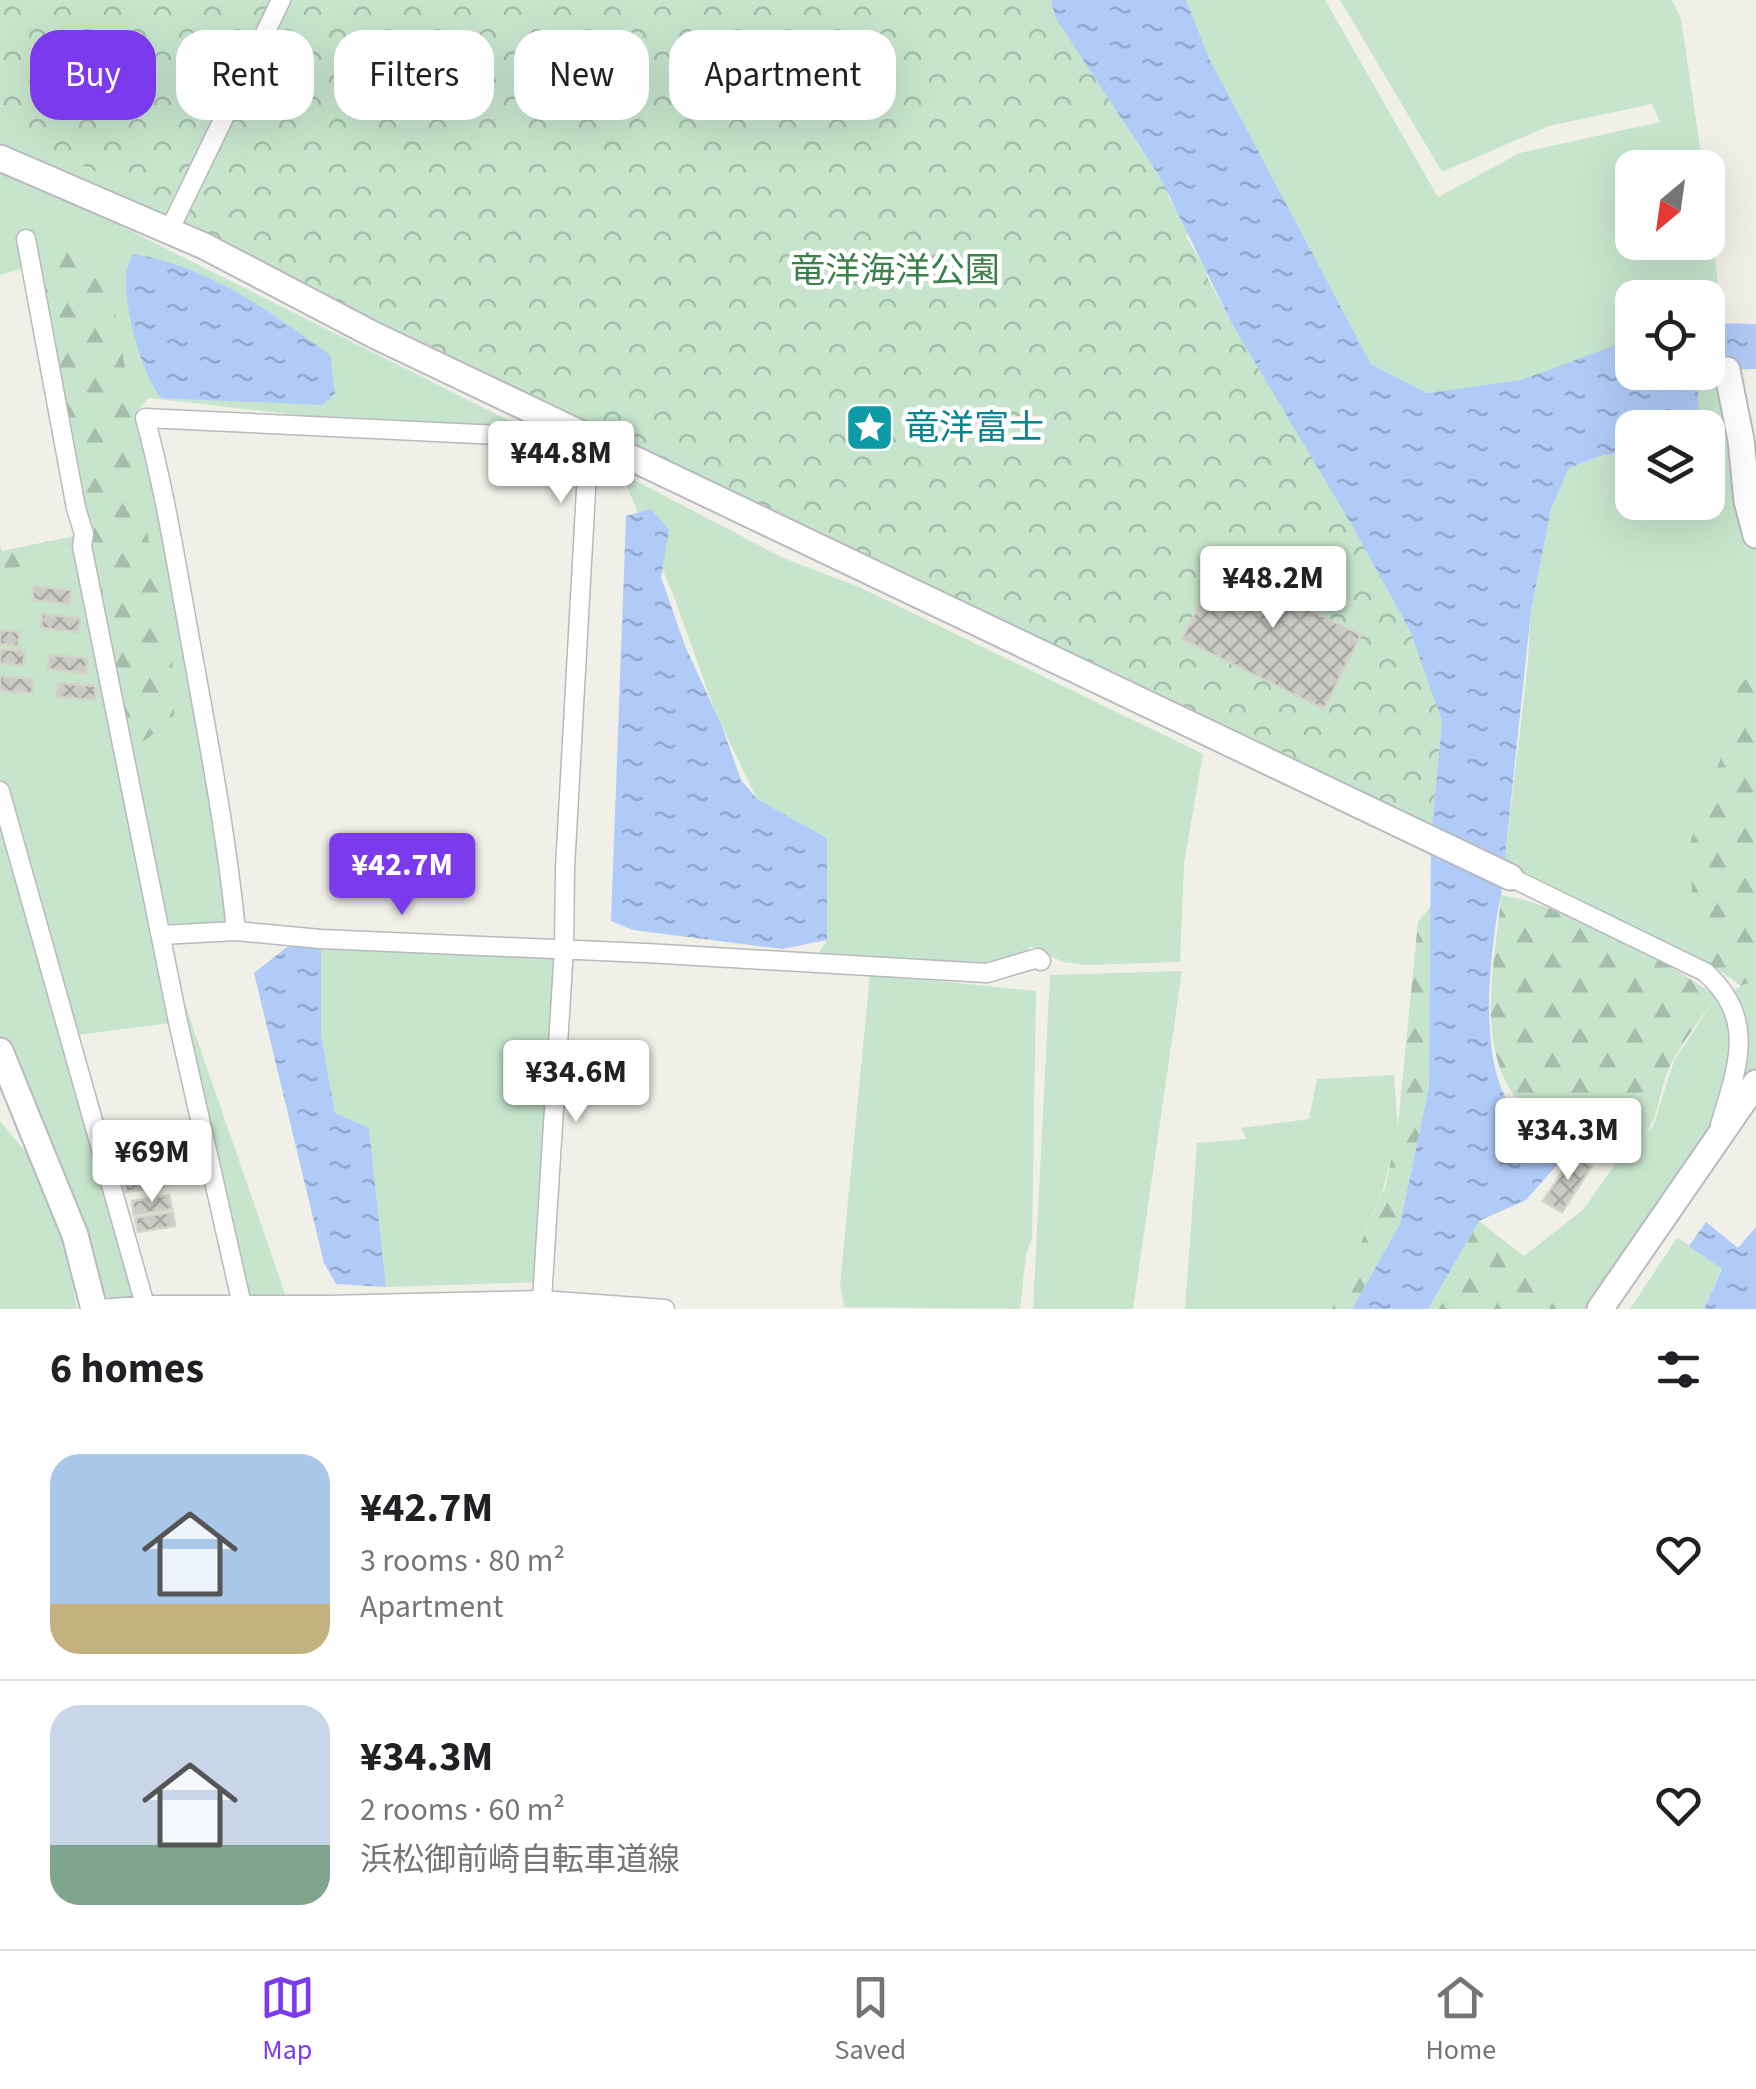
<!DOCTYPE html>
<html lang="en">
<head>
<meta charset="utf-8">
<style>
  body { margin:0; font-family:"Source Sans 3","Noto Sans JP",sans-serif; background:#f2f2f2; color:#202124; height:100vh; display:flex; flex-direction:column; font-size:38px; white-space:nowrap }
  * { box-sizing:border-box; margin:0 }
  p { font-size:32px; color:#757577 }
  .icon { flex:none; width:55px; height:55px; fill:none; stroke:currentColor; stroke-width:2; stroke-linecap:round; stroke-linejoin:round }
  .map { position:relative; height:1309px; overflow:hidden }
  .sheet { display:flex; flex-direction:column; background:#fff; flex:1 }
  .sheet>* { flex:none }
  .top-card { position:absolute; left:30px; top:30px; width:1000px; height:90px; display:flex; gap:20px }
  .needle { width:65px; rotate:209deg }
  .controls { position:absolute; left:1615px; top:150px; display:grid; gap:20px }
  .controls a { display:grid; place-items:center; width:110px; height:110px; border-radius:20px; background:#fff; box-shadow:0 10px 40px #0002; font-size:50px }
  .price { position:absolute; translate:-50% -85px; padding:0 22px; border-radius:10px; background:#fff; color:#222; font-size:32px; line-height:65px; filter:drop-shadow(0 2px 5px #0008) }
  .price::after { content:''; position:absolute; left:50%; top:60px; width:30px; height:22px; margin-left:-15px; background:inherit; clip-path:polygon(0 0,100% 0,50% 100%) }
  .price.active { background:#7c3aed; color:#fff }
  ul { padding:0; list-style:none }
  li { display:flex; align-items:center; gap:30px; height:250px; padding:0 50px }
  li+li { border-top:2px solid #e0e0e0 }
  li span { display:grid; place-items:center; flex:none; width:280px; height:200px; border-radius:30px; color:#555 }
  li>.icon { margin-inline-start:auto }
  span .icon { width:120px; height:120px; fill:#fffc; stroke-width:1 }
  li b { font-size:42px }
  h2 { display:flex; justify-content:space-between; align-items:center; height:120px; padding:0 50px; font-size:42px }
  .chip { padding:0 35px; border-radius:30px; background:#fff; box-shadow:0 10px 40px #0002; font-size:35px; line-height:90px }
  .chip.active { background:#7c3aed; color:#fff }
  .dock { display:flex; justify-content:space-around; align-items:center; height:140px; border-top:2px solid #e0e0e0; background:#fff; font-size:28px; color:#757577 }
  .dock a { display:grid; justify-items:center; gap:5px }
  .dock .active { color:#7c3aed }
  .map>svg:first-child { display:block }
  .grass { fill:#c7e5cd }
  .forest { fill:url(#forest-firs) }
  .park { fill:url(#park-crowns) }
  .water { fill:url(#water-ripples) }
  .building { fill:url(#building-cross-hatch); stroke:#d4d3c7; stroke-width:2.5 }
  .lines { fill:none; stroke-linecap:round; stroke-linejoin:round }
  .street-casing { stroke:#b8b9bd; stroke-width:21 }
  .secondary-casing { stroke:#b9bac0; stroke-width:29 }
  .street { stroke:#fff; stroke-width:18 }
  .secondary { stroke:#fff; stroke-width:25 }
  .labels { text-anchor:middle; stroke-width:9; stroke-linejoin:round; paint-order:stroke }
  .park-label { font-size:35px; fill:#3c814c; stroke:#fff }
  .culture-label { font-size:35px; fill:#0d838f; stroke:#fff; text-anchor:start }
</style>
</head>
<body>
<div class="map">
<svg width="1756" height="1309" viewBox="0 0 1756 1309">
  <defs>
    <pattern id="forest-firs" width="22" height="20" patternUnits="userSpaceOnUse" patternTransform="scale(2.5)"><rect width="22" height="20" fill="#c7e5cd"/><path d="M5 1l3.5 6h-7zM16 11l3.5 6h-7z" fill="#a5bdaa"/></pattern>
    <pattern id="park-crowns" width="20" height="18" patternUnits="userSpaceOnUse" patternTransform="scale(2.5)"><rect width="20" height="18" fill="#c7e5cd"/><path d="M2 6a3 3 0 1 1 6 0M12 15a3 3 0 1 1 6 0" fill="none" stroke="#a5bdaa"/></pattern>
    <pattern id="water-ripples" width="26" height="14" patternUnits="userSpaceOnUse" patternTransform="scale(2.5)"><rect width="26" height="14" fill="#b0cbf8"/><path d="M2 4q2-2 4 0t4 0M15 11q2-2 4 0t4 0" fill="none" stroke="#92a8cd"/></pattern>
    <pattern id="building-cross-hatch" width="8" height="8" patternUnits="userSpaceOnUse" patternTransform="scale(2.5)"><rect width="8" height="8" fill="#cccac4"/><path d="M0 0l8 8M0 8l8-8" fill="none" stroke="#a9a7a3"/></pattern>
  </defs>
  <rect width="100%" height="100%" fill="#f0f0e8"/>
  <path class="grass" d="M1186,0H1325L1438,197L1520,153L1660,122L1652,104L1549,126L1442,172L1340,0H1672L1681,19L1703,167L1632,168V242H1708V196L1722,321L1708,327V298H1632V355L1539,391L1469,388L1427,393L1371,364L1209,58Z
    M0,125L147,196L169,231L55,193L540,436L444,432L149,398L138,410L173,539L236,931L159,924L161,935L289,1305H242L178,1022L70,1036L144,1301L99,1309L59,1209L77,1309H0V1121L47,1178L0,1052V573L82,546L170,648L127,433L31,266L0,275Z
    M1727,370L1756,518V669L1738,687L1723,752L1691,852L1705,960L1503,874L1527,671L1531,611L1551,509L1569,468L1603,455L1632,453V502H1708V428L1700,427L1697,378Z
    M621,473L783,558L859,587L1203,754L1184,864L1180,962L1086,965L1063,962L1030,946L1029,960L996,970L813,962L827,940V838L757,799L716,714L673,594Z
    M321,946L564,949L543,1282L386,1287L369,1128L335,1113L321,1035Z
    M1182,971L1133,1309H1033L1050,975Z
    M870,974L1036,991L1032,1238L1026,1254L1020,1309L844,1307L840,1285Z
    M1756,976V1082L1602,1309H1556L1571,1286L1524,1256L1584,1209L1616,1163L1653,1126L1674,1061L1716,997L1730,993Z
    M1394,1075L1398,1131L1382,1193L1332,1309H1185L1197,1143L1246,1139L1249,1144L1241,1128L1309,1119L1317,1079Z
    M1677,1238L1723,1265L1704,1309H1630Z"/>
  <path class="forest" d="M62,241L92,245L107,265L132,407L127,433L172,654L174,715L147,739L124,750L81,546L1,573L0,585V546L2,551L84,534L30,262Z
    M1756,669V979L1741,986L1705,960L1692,906L1691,839L1723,752L1738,687Z
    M1501,895C1554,902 1674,963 1716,997C1701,1018 1684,1040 1672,1062C1655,1093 1663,1132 1626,1148L1581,1126L1570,1110L1547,1122C1539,1117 1528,1112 1522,1105C1472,1049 1496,962 1501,895Z
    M1431,906L1429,1087L1400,1224L1352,1309H1332L1386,1185L1398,1125L1418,922Z
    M1479,1221L1524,1256L1571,1286L1556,1309H1428Z"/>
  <path class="park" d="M0,0H1051L1055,17L1068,23L1140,148L1143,149L1169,191L1167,195L1189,231L1186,237L1208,273L1207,277L1231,322L1316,459L1425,659L1442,721L1431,837L391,329L169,231L147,196L0,126Z"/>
  <path class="water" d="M1051,0H1186L1209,58L1371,364L1427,393L1521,380L1632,339V372H1708V323L1756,324V369L1727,370L1697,379L1700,427L1632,428V453L1603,455L1569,468L1551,509L1531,611L1501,895C1490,948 1478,1056 1509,1103C1524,1125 1551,1132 1563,1158L1526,1200L1479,1221L1428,1309H1352L1400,1224L1429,1087L1431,837L1442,721L1411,633L1353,527L1231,322L1160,177L1055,17Z
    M132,254C207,265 270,311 330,355L335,394L322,405L161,398C142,375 124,308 126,277C126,270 130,262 132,254Z
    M651,509L669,530L661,577L685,646L721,724L741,780L757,799L827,838V940L782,949L633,930L611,921L626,516Z
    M321,946V1035L335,1113L369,1128L386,1287L336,1284L324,1263L254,973L287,947Z
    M1706,1222L1738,1248L1756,1227V1309H1704L1722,1269L1689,1246Z"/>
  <path class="building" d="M1222,559L1276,586L1287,563L1324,582L1310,610L1361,635L1324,709L1182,639Z
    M34,586L71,590L70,604L32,600Z
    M42,614L80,618L79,632L41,628Z
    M0,630L20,632L18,646L0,644Z
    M0,649L25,651L23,666L0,663Z
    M49,655L87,658L86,673L48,669Z
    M0,676L33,679L32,693L0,691Z
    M58,683L96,686L95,700L57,697Z
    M1574,1154L1592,1166L1562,1212L1543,1201Z
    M161,1172L164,1186L126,1192L124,1178Z
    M169,1195L172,1209L134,1215L132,1201Z
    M173,1212L175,1226L138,1232L135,1218Z"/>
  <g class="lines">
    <defs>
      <path id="street" d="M169,231L281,0
        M26,239L76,508L84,534L82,546L178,1022L242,1305
        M0,791L145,1305
        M1510,877L1705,972C1756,1018 1739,1063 1720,1125
        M236,931C226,829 206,729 188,628C175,557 164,487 145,418L499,435L587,472L565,868L564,949L542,1300
        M161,935L236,931L321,939L646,953L987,973L1038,958L1041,961
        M101,1309L148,1305H327L542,1300L665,1309"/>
      <path id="secondary" d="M0,158L204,246L374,335L1510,877
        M1727,370L1741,440L1747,501L1756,535
        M0,1051L75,1235L94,1309
        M1600,1309L1756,1083"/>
    </defs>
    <use href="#street" class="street-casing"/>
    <use href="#secondary" class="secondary-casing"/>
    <use href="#street" class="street"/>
    <use href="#secondary" class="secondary"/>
  </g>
  <defs>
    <symbol id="sight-square" viewBox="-11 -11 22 22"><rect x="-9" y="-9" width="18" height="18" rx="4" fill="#0f9aa8" stroke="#fff"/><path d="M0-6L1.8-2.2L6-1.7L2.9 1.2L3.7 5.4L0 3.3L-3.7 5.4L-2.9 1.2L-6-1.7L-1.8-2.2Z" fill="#fff"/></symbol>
  </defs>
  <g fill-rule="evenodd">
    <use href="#sight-square" x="842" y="400" width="55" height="55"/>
  </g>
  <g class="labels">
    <g class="park-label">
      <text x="895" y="282">竜洋海洋公園</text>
    </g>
    <g class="culture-label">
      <text x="904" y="439">竜洋富士</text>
    </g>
  </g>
</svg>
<div class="controls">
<a><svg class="needle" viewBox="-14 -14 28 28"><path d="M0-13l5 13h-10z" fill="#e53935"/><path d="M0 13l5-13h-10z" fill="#757577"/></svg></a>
<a><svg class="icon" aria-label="locate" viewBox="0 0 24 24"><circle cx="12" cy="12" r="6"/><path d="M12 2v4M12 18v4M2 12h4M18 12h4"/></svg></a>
<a><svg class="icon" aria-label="layers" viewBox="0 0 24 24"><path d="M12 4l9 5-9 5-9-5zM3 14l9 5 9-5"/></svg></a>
</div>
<b class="price" style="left:561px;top:506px">¥44.8M</b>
<b class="price" style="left:1273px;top:631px">¥48.2M</b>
<b class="price active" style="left:402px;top:918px">¥42.7M</b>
<b class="price" style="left:576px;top:1125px">¥34.6M</b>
<b class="price" style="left:1568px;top:1183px">¥34.3M</b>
<b class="price" style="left:152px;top:1205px">¥69M</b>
<div class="top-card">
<a class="chip active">Buy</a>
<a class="chip">Rent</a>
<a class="chip">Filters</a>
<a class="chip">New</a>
<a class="chip">Apartment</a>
</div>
</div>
<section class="sheet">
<h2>6 homes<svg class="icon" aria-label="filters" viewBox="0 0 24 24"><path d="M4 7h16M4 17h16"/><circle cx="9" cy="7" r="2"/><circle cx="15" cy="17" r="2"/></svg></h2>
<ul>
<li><span style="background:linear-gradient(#a9c7e8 75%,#c2b280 0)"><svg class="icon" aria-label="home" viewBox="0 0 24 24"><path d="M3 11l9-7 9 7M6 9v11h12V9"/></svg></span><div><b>¥42.7M</b><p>3 rooms · 80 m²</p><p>Apartment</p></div><svg class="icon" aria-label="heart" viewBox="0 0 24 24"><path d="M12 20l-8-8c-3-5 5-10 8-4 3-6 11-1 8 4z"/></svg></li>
<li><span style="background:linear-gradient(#c9d6e8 70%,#7fa58c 0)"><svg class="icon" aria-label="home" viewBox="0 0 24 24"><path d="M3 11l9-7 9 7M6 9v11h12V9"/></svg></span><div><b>¥34.3M</b><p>2 rooms · 60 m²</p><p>浜松御前崎自転車道線</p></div><svg class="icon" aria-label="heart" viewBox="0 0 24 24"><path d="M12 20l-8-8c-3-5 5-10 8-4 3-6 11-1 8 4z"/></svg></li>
</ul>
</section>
<nav class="dock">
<a class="active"><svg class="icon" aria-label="map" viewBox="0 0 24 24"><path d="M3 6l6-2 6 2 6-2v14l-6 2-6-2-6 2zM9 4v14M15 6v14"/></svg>Map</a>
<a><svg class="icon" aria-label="saved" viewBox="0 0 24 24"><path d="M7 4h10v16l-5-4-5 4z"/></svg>Saved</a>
<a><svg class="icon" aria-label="home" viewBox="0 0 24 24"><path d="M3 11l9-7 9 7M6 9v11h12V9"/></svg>Home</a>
</nav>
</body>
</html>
